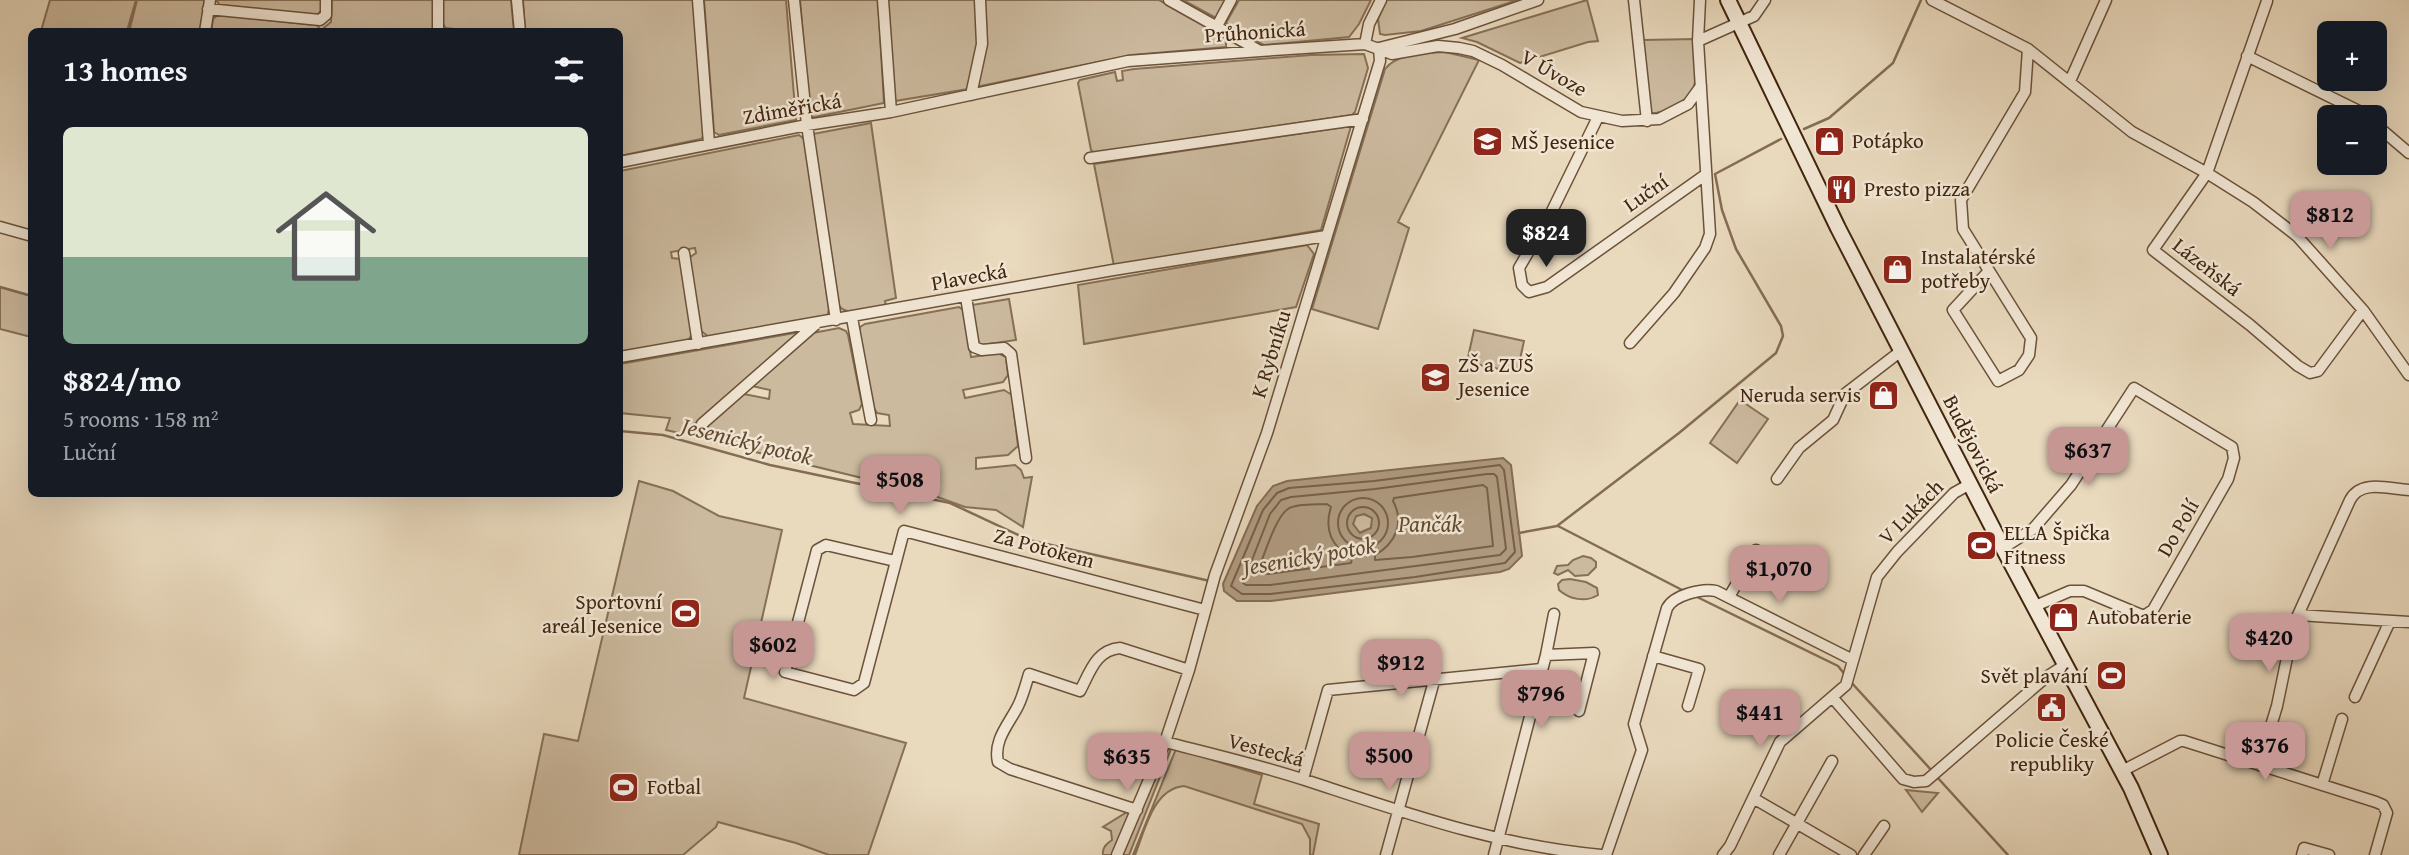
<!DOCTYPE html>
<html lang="en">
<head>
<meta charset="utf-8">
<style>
  body { margin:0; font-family:"Gentium Book Plus",serif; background:#242831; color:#f1f3f6; height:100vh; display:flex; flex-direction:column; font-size:26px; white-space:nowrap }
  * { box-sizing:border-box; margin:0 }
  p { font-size:23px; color:#9ea1a6 }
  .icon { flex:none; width:38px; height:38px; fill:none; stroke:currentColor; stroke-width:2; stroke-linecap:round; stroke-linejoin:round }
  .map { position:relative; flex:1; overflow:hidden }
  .details { position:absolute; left:28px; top:28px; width:595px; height:469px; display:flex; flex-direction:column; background:#171b24; border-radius:10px; box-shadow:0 7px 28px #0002 }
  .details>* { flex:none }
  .controls { position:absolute; left:2317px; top:21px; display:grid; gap:14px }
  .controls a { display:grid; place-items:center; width:70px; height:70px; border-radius:10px; background:#171b24; box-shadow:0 7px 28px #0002; font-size:35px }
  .price { position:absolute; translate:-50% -60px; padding:0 16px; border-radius:14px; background:#c59692; color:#111; font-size:23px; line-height:46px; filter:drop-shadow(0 2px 4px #0008) }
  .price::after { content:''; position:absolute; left:50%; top:42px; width:21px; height:16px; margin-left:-10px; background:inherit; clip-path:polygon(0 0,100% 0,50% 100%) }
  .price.selected { background:#222; color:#fff }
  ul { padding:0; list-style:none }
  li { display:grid; align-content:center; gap:14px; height:371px; padding:0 35px }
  li span { display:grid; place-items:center; height:217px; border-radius:10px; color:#555 }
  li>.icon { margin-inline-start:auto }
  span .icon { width:126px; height:126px; fill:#fffc; stroke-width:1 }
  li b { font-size:30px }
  h2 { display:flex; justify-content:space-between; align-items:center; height:84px; padding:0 35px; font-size:30px }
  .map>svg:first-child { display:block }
  .green { fill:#ccba9f; stroke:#867056; stroke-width:2 }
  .water { fill:#b09c82; stroke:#846c54; stroke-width:2; fill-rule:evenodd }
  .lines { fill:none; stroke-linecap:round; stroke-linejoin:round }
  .shore { stroke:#786048; stroke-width:2 }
  .stream { stroke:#846c54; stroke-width:2.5 }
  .street-casing { stroke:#6b523a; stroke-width:13 }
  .secondary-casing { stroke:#41250e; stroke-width:18 }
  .street { stroke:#f1e6d4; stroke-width:10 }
  .secondary { stroke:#f1e6d4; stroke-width:14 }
  .labels { text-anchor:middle; stroke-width:5; stroke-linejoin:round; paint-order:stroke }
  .street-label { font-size:21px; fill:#41250e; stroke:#f1e6d4 }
  .poi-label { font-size:21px; fill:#41250e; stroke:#f1e6d4; text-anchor:start }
  .water-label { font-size:23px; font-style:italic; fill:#624931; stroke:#f1e6d4 }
</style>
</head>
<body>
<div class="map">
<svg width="2409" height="855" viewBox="0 0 2409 855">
  <rect width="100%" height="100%" fill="#e9d9bd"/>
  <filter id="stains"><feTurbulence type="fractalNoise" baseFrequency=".00286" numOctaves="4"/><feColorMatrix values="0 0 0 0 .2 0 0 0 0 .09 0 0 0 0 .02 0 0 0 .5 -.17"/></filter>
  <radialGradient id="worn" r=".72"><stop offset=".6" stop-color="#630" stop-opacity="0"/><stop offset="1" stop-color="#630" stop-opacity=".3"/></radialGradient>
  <path class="green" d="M50,0H136L127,31H41Z
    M137,0H205L200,31L129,32Z
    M216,0H321V11L317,15L220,5Z
    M332,0H432L435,4L434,31L211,32L213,19L218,15L317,25L321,30L331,22Z
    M443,0H511L514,31L479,32L446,28L442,23Z
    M523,0H693L704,135L701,139L620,156V32L525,31Z
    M704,0H786L796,120L719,135L714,132Z
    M800,0H878L884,103L810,118Z
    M888,0H977L979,38L968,89L895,101Z
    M985,0H1159L1226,36V47L1132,55L976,87L987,39Z
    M1183,0H1226L1216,18Z
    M1239,0H1371L1359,24L1349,37L1264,45L1226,23Z
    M1386,0H1518L1421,31L1385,35L1380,34L1378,19Z
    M1587,0L1598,41L1588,42L1520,63L1477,42L1462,38Z
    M1695,39C1694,70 1705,92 1672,108C1665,111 1658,114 1651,113L1643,40Z
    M1445,52L1479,60L1398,222L1409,228L1378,329L1312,309L1385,69C1397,53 1427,53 1445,52Z
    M1364,54L1368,68L1355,112L1352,115L1094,153L1091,150L1078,83L1080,80L1115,72L1117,81L1123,80L1122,71L1134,69L1311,55Z
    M871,123L896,298L885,301L886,306C872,309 849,318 839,306L813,134Z
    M1351,126L1321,230L1114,266L1094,164Z
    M799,135L804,139L829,308L828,314L823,317L709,337L700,330L689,258L696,253L695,248L671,252L672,258L680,259L692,332L690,338L685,342L620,353V171Z
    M1307,245L1314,254L1296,307L1084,344L1078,285Z
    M0,287L31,296V337L0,329Z
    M1009,299L1016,340L982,345L977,341L972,305Z
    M959,307L963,310L971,357L998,353L1006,357L1008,375L1003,382L963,390L965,398L1004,390L1012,395L1018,446L1008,455L976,458V469L1015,465L1021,470L1024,478L1032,477L1023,527L996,510L965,507L932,495L710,441L707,426L744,394L769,399L770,390L752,386L813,333L839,328L846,331L848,335L862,404L859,410L850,413L853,424L890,426L889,415L877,413L874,408L859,333L860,327L865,324Z
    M1474,330L1524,341L1517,373L1467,362Z
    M800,332L683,434L666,430L670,418L620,413V364Z
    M1740,400L1768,419L1737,463L1710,443Z
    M639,481L673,491L719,516L782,530L744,698L906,743L868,855H829L796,843L718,822L716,827L683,855H519L544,734L578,741Z
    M1364,514L1373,518L1371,528L1359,533L1353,524L1356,516Z
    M1583,556L1591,558L1596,562V567L1588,575L1575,576L1568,570L1558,575L1554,573L1557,566L1568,565L1573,560Z
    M1570,579L1586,582L1597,588L1598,595C1585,603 1569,599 1559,590L1558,584L1562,580Z
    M1169,749H1171L1129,855H1121L1165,752Z
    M1176,749L1262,775L1254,804L1319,824L1313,855H1310V839L1302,824L1184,786C1153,789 1145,830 1135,855H1133Z
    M1906,790L1938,793L1922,812Z
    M1127,812L1130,815L1113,855H1103C1102,848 1106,844 1112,840L1111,831L1103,827Z"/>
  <path class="water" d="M1503,458L1511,465L1522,556L1509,569L1500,572L1271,601H1237L1224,591L1223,584L1257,506L1273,486L1287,481ZM1364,514L1372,518L1371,528L1360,533L1353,524L1356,516Z"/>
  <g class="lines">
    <path class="shore" d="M1500,465L1504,470L1515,552L1505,563L1415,577L1270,594H1242L1231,586L1263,510L1277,493L1289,488L1374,481Z
      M1487,474H1494L1497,477L1506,549L1500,555L1270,585H1246L1243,583L1270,514L1281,500L1291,497L1375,489Z
      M1483,485L1487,488L1493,546L1412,557L1375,560V555C1395,544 1405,523 1393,501L1394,498Z
      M1338 523a25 25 0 1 1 50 0a25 25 0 1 1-50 0Z
      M1327,504L1331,507C1324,529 1331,547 1352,558L1351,563L1269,574H1259L1258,570C1264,556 1276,516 1288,509C1297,503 1317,505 1327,504Z
      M1347 523a16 16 0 1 1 32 0a16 16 0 1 1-32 0Z"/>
    <path class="stream" d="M1804,129L1829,118L1893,63L1921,0
      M0,287L32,296
      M620,431L663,435L770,465L950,503L1029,540L1210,581
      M1558,526L1686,592
      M1519,533L1557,526L1679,433L1776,353L1783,336L1781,326L1736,249L1722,210L1715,174L1781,139
      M1695,596L1838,666L1846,676
      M1850,681L1933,772
      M1937,777L2008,855"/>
    <defs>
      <path id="street" d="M517,0L520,32
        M698,0L709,144
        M794,0L807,125L836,320
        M883,0L891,112
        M1169,0L1260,51
        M1634,0L1647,121
        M1932,0L2028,49L2132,132L2207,173L2253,202L2297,236L2363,310L2409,375
        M2267,1L2207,173L2153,250L2250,325L2298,366L2310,373L2318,371L2363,310
        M208,9L320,20L326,15V0
        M1217,26L1231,0
        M205,32L210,0
        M438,32V0
        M1698,41L1700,0
        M1365,44L1369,24L1381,0
        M1379,48L1455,29L1538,0
        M2247,56L2361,112L2368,117
        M2070,81L2106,0
        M971,95L982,44L980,0
        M1598,117L1551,213L1519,268L1522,285L1529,292L1547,287L1705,175
        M2375,124L2409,153
        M1090,158L1363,119
        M620,162L807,125L891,112L1128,61L1260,51L1365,44L1392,54L1438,46L1459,48L1473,51L1502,65L1581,112L1622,121L1659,119L1688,104L1701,86
        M0,227L32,236
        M684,253L698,344
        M1989,271L1953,310L1998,381L2019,370L2029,355L2031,338L1963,229L1961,200L2025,92L2028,49
        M966,297L974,347L982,350L1004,348L1011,354L1026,458
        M852,318L871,420
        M1630,343L1674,293L1705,248L1710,234L1698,41L1754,16L1765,0
        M620,357L1113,270L1326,236
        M702,424L816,324
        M1777,479L1799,448L1833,420L1845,394L1901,351
        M2003,548L2033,529L2071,485L2134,388L2232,447L2234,458L2228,479L2153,610L2144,616L2084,591H2070L2033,607
        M895,561L826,545L817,550L785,672L854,690L864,683L904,531L1205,610
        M1729,597L1756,550
        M2298,615L2409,622
        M1546,655L1594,653L1579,711
        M1653,656L1699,669L1688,706
        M1832,697L1903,779L1914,782L1926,781L2045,678L2065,665
        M2355,697L2390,621
        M1165,742C1212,754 1259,765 1305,780C1403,812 1498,846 1601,855
        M2259,765L2277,706L2290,643L2298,615L2350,500C2361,479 2389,489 2409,490
        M2122,771L2180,741H2184L2376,802L2383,805L2387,813L2375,855
        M1303,779L1328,690L1541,669
        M2322,785L2342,719
        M1753,798L1851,855
        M1137,810L1010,769L998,762C993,740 1009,724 1018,706C1023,696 1026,684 1029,674L1080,691C1090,672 1096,650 1120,648L1189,670
        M1117,855L1165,742L1189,670L1215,575L1267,433L1380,61L1379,48
        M1386,855L1434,681
        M1494,855L1546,655L1554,614
        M1606,855L1642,750L1634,724L1667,608C1674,595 1702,588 1716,591L1853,660
        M1723,855L1730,846L1780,742L1846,685L1877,577L1897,552L1954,493L1970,484
        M1779,855L1832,761
        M1864,855L1884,826
        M2302,855L2304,848L2329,855"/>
      <path id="secondary" d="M1728,0L1838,228L2003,548L2131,788L2160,855"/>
    </defs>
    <use href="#street" class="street-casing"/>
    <use href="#secondary" class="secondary-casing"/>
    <use href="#street" class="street"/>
    <use href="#secondary" class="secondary"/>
  </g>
  <defs>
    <symbol id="shop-square" viewBox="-11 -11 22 22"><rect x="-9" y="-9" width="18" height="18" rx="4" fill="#8f2418" stroke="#f1e6d4"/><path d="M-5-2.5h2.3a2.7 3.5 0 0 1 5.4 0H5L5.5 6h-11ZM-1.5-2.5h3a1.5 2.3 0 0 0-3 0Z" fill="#fff"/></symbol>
    <symbol id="school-square" viewBox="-11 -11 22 22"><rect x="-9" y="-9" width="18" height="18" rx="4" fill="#8f2418" stroke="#f1e6d4"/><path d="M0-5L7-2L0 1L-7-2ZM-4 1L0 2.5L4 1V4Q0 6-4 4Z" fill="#fff"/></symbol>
    <symbol id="restaurant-square" viewBox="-11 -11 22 22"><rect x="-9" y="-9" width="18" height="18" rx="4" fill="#8f2418" stroke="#f1e6d4"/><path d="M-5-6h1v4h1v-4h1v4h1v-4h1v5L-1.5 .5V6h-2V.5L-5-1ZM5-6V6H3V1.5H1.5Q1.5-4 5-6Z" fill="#fff"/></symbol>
    <symbol id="stadium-square" viewBox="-11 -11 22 22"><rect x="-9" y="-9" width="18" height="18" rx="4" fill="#8f2418" stroke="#f1e6d4"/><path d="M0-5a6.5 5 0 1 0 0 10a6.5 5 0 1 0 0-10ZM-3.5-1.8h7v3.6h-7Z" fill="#fff"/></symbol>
    <symbol id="civic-square" viewBox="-11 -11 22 22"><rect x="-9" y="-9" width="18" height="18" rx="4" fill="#8f2418" stroke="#f1e6d4"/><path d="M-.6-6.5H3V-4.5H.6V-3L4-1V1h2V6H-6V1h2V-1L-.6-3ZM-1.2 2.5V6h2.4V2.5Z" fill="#fff"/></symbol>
  </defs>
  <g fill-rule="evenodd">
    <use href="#shop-square" x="1812" y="124" width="35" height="35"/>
    <use href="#school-square" x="1470" y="124" width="35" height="35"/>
    <use href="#restaurant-square" x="1824" y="172" width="35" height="35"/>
    <use href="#shop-square" x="1880" y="252" width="35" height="35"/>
    <use href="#school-square" x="1418" y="360" width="35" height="35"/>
    <use href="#shop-square" x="1866" y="378" width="35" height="35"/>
    <use href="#stadium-square" x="1964" y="528" width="35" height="35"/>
    <use href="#stadium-square" x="668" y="596" width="35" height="35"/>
    <use href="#shop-square" x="2046" y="600" width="35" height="35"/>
    <use href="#stadium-square" x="2094" y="658" width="35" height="35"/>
    <use href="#civic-square" x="2034" y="690" width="35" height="35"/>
    <use href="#stadium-square" x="606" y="770" width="35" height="35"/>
  </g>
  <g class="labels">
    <g class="street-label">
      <text transform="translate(1255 32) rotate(-4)" y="7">Průhonická</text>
      <text transform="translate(1554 73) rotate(30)" y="7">V Úvoze</text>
      <text transform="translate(792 109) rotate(-10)" y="7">Zdiměřická</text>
      <text transform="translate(1646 193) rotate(-35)" y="7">Luční</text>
      <text transform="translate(2207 267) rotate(38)" y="7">Lázeňská</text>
      <text transform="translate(969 277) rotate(-10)" y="7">Plavecká</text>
      <text transform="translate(1271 354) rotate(-73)" y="7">K Rybníku</text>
      <text transform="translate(1973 444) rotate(63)" y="7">Budějovická</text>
      <text transform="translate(1911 512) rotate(-45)" y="7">V Lukách</text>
      <text transform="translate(2178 528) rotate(-60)" y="7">Do Polí</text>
      <text transform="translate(1044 548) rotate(15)" y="7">Za Potokem</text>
      <text transform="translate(1266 750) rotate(15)" y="7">Vestecká</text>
    </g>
    <g class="poi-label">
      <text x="1852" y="148">Potápko</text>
      <text x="1511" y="149">MŠ Jesenice</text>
      <text x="1864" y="196">Presto pizza</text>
      <text x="1921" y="264">Instalatérské<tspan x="1921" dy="24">potřeby</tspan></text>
      <text x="1458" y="372">ZŠ a ZUŠ<tspan x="1458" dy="24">Jesenice</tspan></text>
      <text x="1861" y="402" text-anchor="end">Neruda servis</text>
      <text x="2004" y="540">ELLA Špička<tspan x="2004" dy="24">Fitness</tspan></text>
      <text x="662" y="609" text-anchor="end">Sportovní<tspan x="662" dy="24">areál Jesenice</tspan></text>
      <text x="2087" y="624">Autobaterie</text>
      <text x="2088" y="683" text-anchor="end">Svět plavání</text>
      <text x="2052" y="747" text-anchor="middle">Policie České<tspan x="2052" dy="24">republiky</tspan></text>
      <text x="647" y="794">Fotbal</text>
    </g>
    <g class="water-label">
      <text transform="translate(747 441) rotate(14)" y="8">Jesenický potok</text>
      <text x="1430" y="532">Pančák</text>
      <text transform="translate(1309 556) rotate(-10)" y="8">Jesenický potok</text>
    </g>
  </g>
  <rect width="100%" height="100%" filter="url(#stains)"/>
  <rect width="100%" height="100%" fill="url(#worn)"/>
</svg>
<div class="controls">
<a>+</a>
<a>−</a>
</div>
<b class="price" style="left:2330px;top:251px">$812</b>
<b class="price selected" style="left:1546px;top:269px">$824</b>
<b class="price" style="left:2088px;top:487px">$637</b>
<b class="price" style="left:900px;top:516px">$508</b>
<b class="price" style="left:1779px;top:605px">$1,070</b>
<b class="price" style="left:2269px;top:674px">$420</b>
<b class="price" style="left:773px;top:681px">$602</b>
<b class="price" style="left:1401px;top:699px">$912</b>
<b class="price" style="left:1541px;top:730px">$796</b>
<b class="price" style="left:1760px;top:749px">$441</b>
<b class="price" style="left:2265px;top:782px">$376</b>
<b class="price" style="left:1389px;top:792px">$500</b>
<b class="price" style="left:1127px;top:793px">$635</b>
<section class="details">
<h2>13 homes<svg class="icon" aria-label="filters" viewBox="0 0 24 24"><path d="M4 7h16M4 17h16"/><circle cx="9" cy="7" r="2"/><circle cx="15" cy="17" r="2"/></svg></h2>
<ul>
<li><span style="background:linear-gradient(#dfe7d0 60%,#7fa58c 0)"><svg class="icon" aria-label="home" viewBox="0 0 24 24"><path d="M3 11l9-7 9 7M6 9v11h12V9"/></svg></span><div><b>$824/mo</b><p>5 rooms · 158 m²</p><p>Luční</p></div></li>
</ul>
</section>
</div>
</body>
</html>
